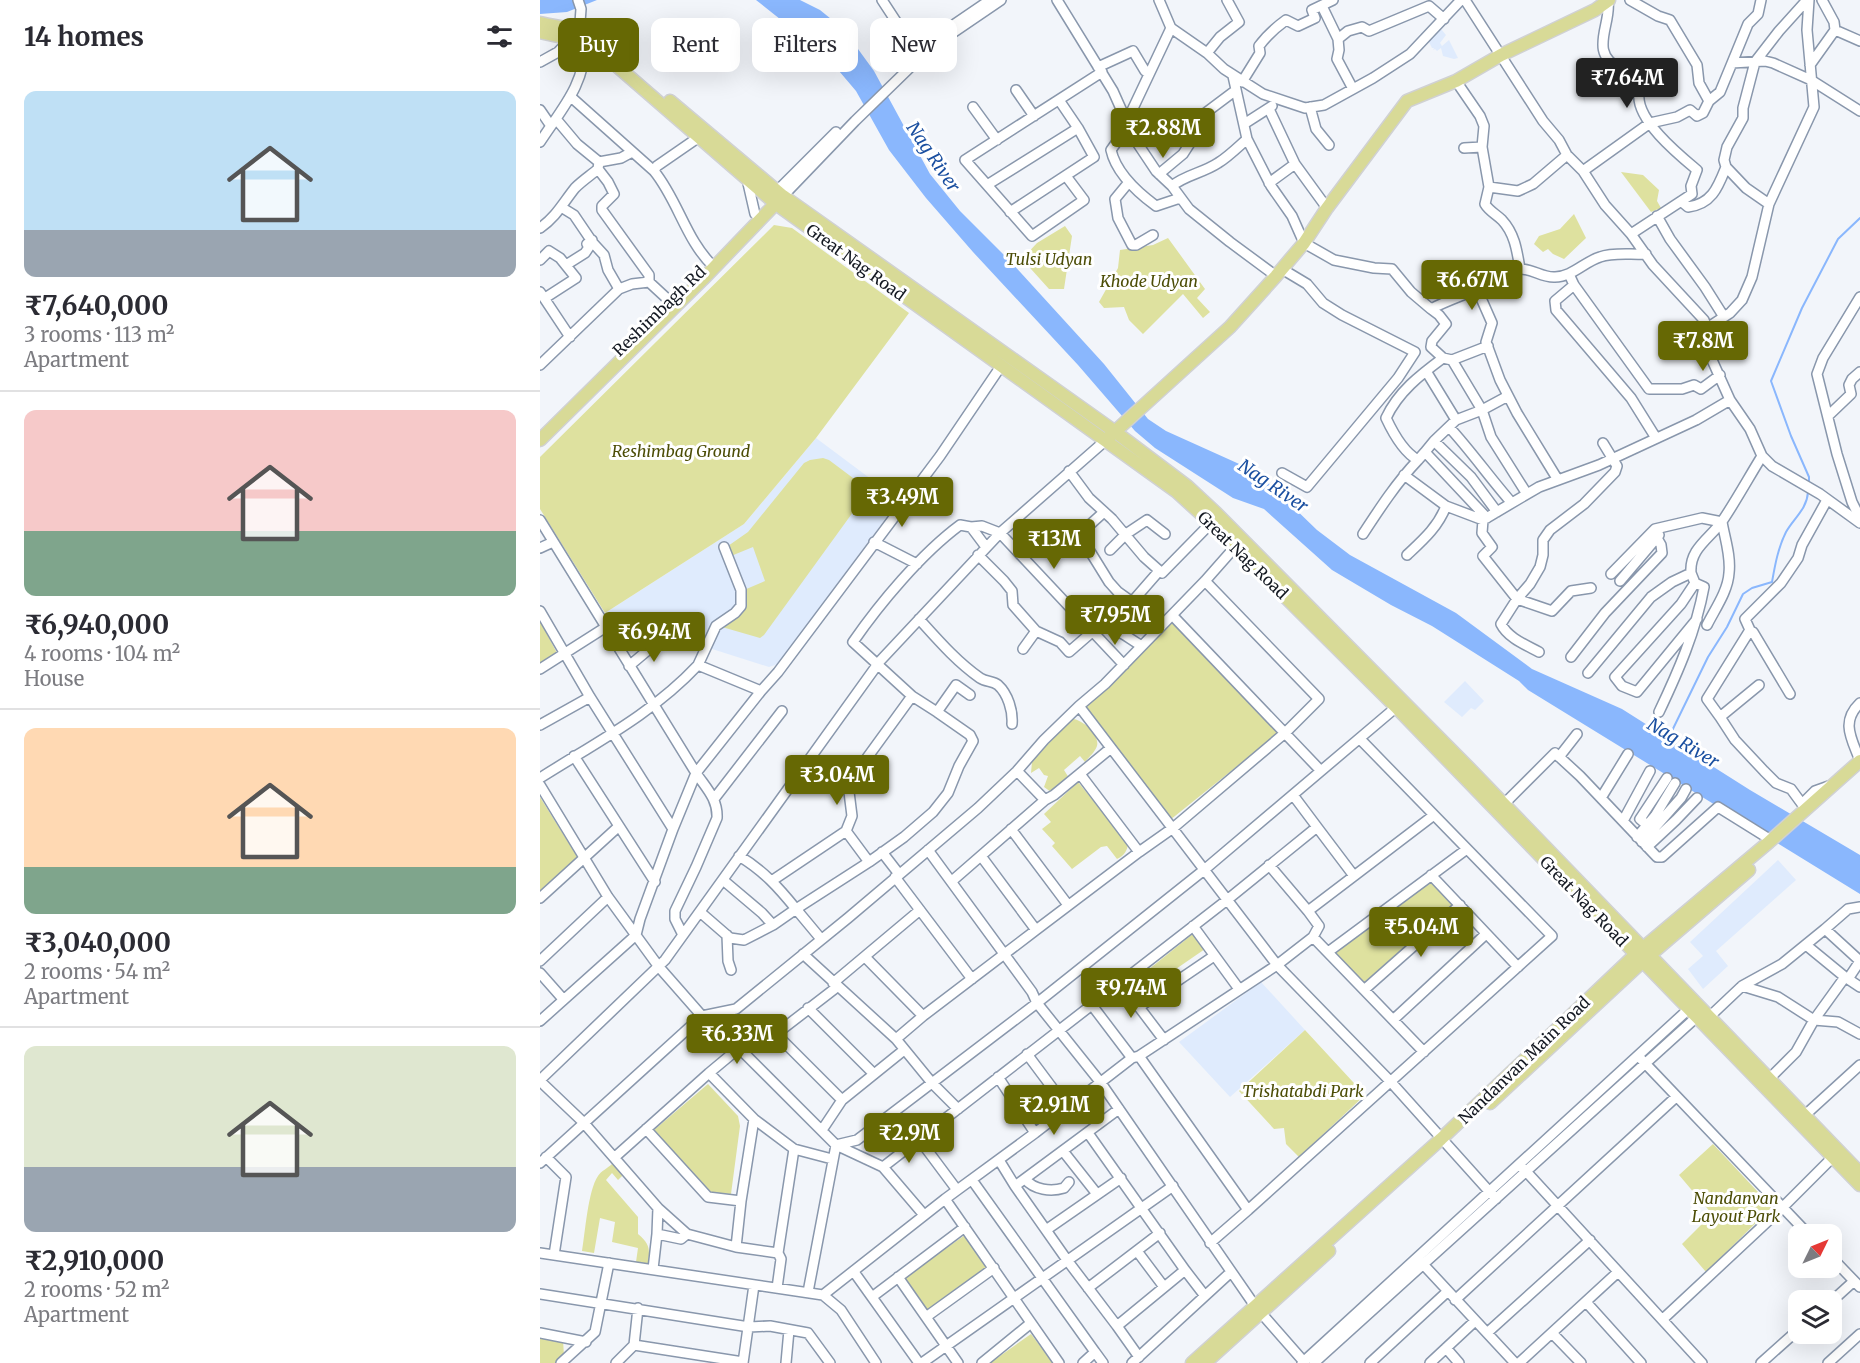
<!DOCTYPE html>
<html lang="en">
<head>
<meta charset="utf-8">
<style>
  body { margin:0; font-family:Merriweather,serif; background:#f2f2f3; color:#2b2b33; height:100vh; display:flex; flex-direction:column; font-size:22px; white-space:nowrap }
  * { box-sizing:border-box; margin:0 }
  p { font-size:20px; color:#7c7c81 }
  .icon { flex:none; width:33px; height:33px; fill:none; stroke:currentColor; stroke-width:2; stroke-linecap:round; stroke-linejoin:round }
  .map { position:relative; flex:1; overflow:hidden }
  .side { display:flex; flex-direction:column; background:#fff; width:540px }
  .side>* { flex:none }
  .top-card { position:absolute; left:18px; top:18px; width:570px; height:54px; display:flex; gap:12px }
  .needle { width:39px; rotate:47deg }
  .controls { position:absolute; left:1248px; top:1224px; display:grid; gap:12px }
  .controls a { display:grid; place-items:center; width:54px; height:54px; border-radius:12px; background:#fff; box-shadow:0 6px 24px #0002; font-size:30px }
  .price { position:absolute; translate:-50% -51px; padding:0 14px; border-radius:6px; background:#666804; color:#fff; font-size:20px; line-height:39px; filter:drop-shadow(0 2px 3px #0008) }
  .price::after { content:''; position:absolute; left:50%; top:36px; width:18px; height:14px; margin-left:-9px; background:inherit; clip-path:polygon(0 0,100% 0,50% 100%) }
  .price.selected { background:#222; color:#fff }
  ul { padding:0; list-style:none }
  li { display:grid; align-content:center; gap:12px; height:318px; padding:0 24px }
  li+li { border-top:2px solid #e1e1e2 }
  li span { display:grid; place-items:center; height:186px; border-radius:12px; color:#555 }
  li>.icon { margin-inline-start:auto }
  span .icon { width:108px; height:108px; fill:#fffc; stroke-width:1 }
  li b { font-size:26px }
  h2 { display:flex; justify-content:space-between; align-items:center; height:72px; padding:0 24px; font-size:26px }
  .chip { padding:0 21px; border-radius:12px; background:#fff; box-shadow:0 6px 24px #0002; font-size:21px; line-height:54px }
  .chip.selected { background:#666804; color:#fff }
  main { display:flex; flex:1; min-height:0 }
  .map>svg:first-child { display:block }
  .built { fill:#dfebfd }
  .green { fill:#dee19f }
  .water { fill:#8ab7fd }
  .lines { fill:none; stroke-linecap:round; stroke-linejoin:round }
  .stream { stroke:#8ab7fd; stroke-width:2 }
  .minor-casing { stroke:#8997ac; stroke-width:12 }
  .major-casing { stroke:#d0d1d3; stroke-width:15 }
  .minor { stroke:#fff; stroke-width:9 }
  .major { stroke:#d8da97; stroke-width:12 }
  .labels { text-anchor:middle; stroke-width:6; stroke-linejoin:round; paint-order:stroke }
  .park-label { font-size:16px; font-style:italic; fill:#4c4d06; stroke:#fff }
  .street-label { font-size:16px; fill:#141922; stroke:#fff }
  .water-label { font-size:18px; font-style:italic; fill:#1a4fa0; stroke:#fff }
</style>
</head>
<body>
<main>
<section class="side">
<h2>14 homes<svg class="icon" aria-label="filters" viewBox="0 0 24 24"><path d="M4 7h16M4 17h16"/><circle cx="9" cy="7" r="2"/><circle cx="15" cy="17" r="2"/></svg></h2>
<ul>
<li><span style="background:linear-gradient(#bfe0f5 75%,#9aa5b1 0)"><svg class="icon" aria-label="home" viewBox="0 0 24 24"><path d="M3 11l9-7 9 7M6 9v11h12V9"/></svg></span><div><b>₹7,640,000</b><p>3 rooms · 113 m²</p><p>Apartment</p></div></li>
<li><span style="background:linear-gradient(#f6c9c9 65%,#7fa58c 0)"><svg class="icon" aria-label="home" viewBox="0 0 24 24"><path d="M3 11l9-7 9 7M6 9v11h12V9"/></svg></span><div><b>₹6,940,000</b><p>4 rooms · 104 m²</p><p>House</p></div></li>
<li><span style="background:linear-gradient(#ffd9b3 75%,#7fa58c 0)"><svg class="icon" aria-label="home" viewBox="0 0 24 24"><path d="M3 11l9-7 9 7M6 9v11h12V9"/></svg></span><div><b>₹3,040,000</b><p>2 rooms · 54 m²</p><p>Apartment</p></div></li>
<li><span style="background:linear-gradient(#dfe7d0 65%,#9aa5b1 0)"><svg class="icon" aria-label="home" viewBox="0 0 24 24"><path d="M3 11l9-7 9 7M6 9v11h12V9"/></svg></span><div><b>₹2,910,000</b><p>2 rooms · 52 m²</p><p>Apartment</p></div></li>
</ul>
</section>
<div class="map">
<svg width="1320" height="1363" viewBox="0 0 1320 1363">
  <rect width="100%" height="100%" fill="#f2f5fa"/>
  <path class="built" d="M901,29L906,35L900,43L902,46L909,40L918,58L914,59L903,56L901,48L897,51L895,49L893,50L894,48H892L888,40Z
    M276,438L359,500L238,664L229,667L81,620L72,623L65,613L204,524Z
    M925,681L944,701L935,710L931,708L922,717L904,702Z
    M1238,860L1256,880L1176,951L1188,966L1163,989L1148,969L1163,956L1150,942Z
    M721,982L765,1030L690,1097L639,1042Z"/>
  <path class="green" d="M1081,172L1103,175L1119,190L1117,201L1121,208L1111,212Z
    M1034,214L1046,238L1024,259L1013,254L1008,249L1003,252L994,244L999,236L1020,229Z
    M234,225L252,228L369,313L276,438L204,524L65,613L0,509V457Z
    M525,226L532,236L524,289H509L482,259L497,243Z
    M628,238L665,289L657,298L670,312L663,318L643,294L603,334L589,320L584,307L564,308L559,302L578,268L580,250L613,245Z
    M283,458L289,460L329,490L224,635L220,638L182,627C200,614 208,614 204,590L225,581L213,547L191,556L188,546L208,532L264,463L270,460Z
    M632,617L741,731L630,820L544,709L580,674Z
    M0,621L18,655L0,665Z
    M533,719C543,720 560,735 557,746C555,752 549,757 545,762L540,756L524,770L529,778L511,792L504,787L508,776L504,775L499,768L491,773L492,762L527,723Z
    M538,782L588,843C588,850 584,856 577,859L567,846L561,847L532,869L512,846L515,843L502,829L511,822L504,814Z
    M0,797L38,858L0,893Z
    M890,879L914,905L825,986L793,952Z
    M654,933L665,949L601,993L593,982Z
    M765,1030L825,1095L759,1157L746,1144L744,1128L734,1129L699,1091Z
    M168,1084L198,1116L200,1126L191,1194L172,1193L114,1130Z
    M1173,1144L1232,1207L1166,1272L1142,1244L1172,1214L1139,1175Z
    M72,1164L78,1166L84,1174L78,1180L72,1173L66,1180L98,1217V1234C110,1244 110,1249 108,1264L96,1262L98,1248L72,1242L75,1222L60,1218L54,1253L42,1251C45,1234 48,1190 58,1176C61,1171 68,1168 72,1164Z
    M425,1235L447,1269L387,1310L364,1278Z
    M491,1334L513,1363H450Z
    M0,1337L23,1340L24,1356L16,1363H0Z"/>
  <path class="water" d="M0,0H57L27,12L0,14Z
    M216,0H260L280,10L296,23L318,49L334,71L390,174L420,211L471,262L564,364L608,419L626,431L717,472L777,530L810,555L916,613L992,669L1082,709L1210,790L1320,855V894L988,690L979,681L892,626L851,605L792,570L724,509L693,498L615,448L595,431L538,365L433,252L386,198L349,150L316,91L271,38L250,27Z"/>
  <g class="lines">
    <path class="stream" d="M1269,483V477L1251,436L1231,381L1262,308L1298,239L1320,218
      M1128,739L1168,657L1187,627L1203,594L1212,588L1232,582C1235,565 1238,548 1246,532C1254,518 1267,509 1268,492"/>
    <defs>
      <path id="minor" d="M38,0L41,9L39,36
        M342,0L380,58
        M517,0L573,91L594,138L616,171L632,186L649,209L690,242L736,276
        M619,0L631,28L667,53L684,69L723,94L765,108L784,105L833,78L870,54L921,0
        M925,0L1003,121L1019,140L1027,155L1043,171L1065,205L1091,234L1113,265L1164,320L1167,328L1168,351L1190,400L1210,429L1222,456L1232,466L1280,494L1320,523
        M1068,0C1072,25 1047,53 1081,69C1089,72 1096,70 1104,73L1111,84L1099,94C1096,120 1139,155 1157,170L1151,186L1152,194L1091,234
        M1090,0L1118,16L1130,20L1157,65L1159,83L1169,101
        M1221,0L1218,14L1208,24L1192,63L1225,61L1233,63L1271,80L1320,111
        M782,6L798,39
        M1295,30L1320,41
        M387,43L450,0
        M667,53L680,37L699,22L687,0
        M0,62L18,52L30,39
        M1270,65L1295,30L1294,22L1282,0
        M558,67L593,51L605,71L609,73
        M693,76L707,139L731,186L752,216L764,243L794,260L834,268L852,269L871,292L891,309C908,300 925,295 942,287C953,281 967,270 979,269C992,268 1002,278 1015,277C1032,277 1044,262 1060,257C1073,252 1092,255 1106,254
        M916,81L940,116L944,126L942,147L949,187L945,204C949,211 956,214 962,220C975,234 977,251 980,269
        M702,82L720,53L719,46C727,35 735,28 746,20L758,26L775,18L772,10L793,0
        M813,89L797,59L799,50L798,39L808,31L822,27L829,31L889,6L904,19
        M476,90L494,116
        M31,97L114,171C138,200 146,241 174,267
        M433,107L457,140
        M770,107L776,129L789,145
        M729,109L755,164L787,208
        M0,110L11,126
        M587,121L631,28
        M704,124L732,106
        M590,129L581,136L571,150C576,173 597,192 616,206L640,198
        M0,142C23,107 44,86 46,42
        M924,148L942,147
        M59,162L81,158L92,152
        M58,169L68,182L74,194L62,206V210L109,275V282
        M114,171L117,166L159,137
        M1043,171L1110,123L1137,117L1150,110L1157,116L1163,113L1169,101L1180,92L1192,63
        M619,174L643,154L652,140L664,114L696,90
        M526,176L544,200L492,236L425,160L562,72
        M207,179L215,214
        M589,182L575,199L578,218L592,245H596L613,235
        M729,183L755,164
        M447,185L538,128
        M632,186C645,175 663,173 678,163C688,157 698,147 707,139
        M949,187L978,191L993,184L1027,155
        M237,191L296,132
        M243,196L315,121L389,49L461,0
        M1142,202L1148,207C1172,204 1178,187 1186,167
        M1229,204L1206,188L1186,167L1184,160L1187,147L1203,118V108L1215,62L1239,31L1267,0
        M21,207L34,215L53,243L64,255L68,270L79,289
        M470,212L554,157L538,128L519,100
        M1117,216L1130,239L1165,287L1184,317
        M0,228C16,217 23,203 35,188C42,181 51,175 58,169L59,162L37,144L16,119
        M0,260L9,251L20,258L36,278L5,298
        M26,265L45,253L49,247L47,244L52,240
        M1029,274L1034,285L1109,389H1142L1154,385L1161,389L1180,375
        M1034,285L1015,301L1016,310L1091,398L1116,438
        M937,289L952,323L946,342L960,380L977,413L1018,480
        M0,292L30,337
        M1320,297L1283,358L1277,374L1297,454L1312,502L1320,518
        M891,309L899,315L906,324L892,341L891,347L903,358
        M1167,328L1190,313L1202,300L1212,277L1229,204L1274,107L1267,30L1269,0
        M912,360L942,410L951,437L987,494
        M0,365L79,289L92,284L109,282L135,306
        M886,371L916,420
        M1288,416L1311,394L1309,385L1312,379L1320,372
        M909,427C931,451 950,478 971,502
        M894,441L916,420L942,410L968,396
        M885,452L894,441L931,477L957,512
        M529,471L549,498L572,519L604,557L622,573L671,523
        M742,473L767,487L858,378L875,352L802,315L783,303L767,284L742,269
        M864,475L906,506L943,520L999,487L1059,465L1156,420L1190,400
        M564,512L544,530L543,540L569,582L578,592L592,602L619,571
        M947,518L885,452L878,460C863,452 853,433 846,418C858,392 880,375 903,358L912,360L948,346
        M0,520L156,773L133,829L100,919L96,935L0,1021
        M943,520L942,533L952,547L943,556L977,599L961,624C968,638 986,645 999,652
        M431,527L442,526L460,533L584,665
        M823,534C840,508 857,482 878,460
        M334,542L377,564
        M0,548L13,542
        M570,550L586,534L607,520L625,534
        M438,555L464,581L472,591L473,605L496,631L520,642L529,652L552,632
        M867,555C883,540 898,527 906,506
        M1151,573L1155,583L1141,604L1075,677L1082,686L1097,692L1157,619
        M1071,574L1115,529L1162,518L1182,522C1185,539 1191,556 1189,573C1188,591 1175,609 1167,625
        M1080,581L1119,535
        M1051,588L1031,591L1012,611L977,599L990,584L1000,567L1003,555V540L1010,530L1044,504L1075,472L1077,466L1063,443
        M0,611L50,697L133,829
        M632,615L781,771
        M379,619C398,640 417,662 440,678C446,682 453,681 458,685C468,694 473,711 472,724
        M566,625L565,618L569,614
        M548,627C566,618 586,637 602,646
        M1213,632L1250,694
        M483,649L496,631
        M1031,657L1065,613L1122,553L1121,545L1117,538
        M158,665L176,626L195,613L201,606V590L184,547
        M89,666L120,640
        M0,669L66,627
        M1048,673L1111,597L1132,582L1151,573C1149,548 1171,538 1183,520C1197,499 1209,477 1222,456
        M1219,685L1180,717L1195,740L1224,771L1236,783L1251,789L1262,804L1275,791L1289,786
        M221,691L238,672L400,456L461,366
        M430,695L416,685L397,712L372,696L313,642C340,603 381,554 420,525L431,527L446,547
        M539,706L737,965L850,1081L956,1199
        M1119,712C1138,672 1156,631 1164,587L1155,583
        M1180,717L1167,699L1210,630L1205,619L1241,583L1258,558L1262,545L1287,500
        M0,725L50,697
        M34,756L115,882
        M1019,757L1037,734
        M1320,761C1312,739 1300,722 1320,703
        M477,771L505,800
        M540,774L599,852
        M0,778C57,742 112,714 158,665L221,691L156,773C166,788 178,799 177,818L156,867L135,911V919L143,935
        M0,785L68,897L119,967L162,1016L199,1048L296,1145L343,1167L384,1215
        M753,795L777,827
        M1061,798L1088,754
        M174,799L242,711
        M964,804L1015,753L1040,776L1117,857H1122L1178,807L1231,840
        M1083,821L1110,771
        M1107,825L1100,819L1127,778
        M471,829L528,905
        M306,831L329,862
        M1097,837L1115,816L1135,783
        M1102,842L1141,798L1146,789
        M1107,847L1136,820L1157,798
        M388,850L492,992L497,1003L561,1083L715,1306L765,1363
        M342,852L359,874
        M199,856C223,870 239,888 256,909L329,862L364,837L393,812L408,793L419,766L433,741L430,735L397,712
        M441,856L496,930
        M729,865L768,911
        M891,875L978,967
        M355,877L432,979
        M233,880L306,831L312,816L308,784L372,696
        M412,881L505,800L514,795L571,748
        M0,898L78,827
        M160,912L190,938L204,940L233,925L222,913L183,880
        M233,925L256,909L281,939
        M653,926L699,989
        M1285,929L1308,909L1320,907
        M187,935L188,961L191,970
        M773,937L779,926L768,911L814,876
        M1266,945L1305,977
        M788,952L927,849
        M263,954L356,1039L392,1083L418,1109
        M325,957L383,1016
        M0,961L68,897
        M0,973L23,999
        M1308,979L1320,961
        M580,982L624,1040
        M293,983L380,910
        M1202,986L1242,964L1285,929L1320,961
        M824,990L920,905
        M551,1004L592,1058
        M599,1007L674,956
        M268,1008L334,1074
        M853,1020L946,934
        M1166,1020L1202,986L1238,997L1274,1020L1298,1022L1320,1034
        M236,1034L302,1100L364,1050
        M356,1039L383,1016L496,930L599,852L633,828L745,733L779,699L665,581
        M487,1054L528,1109
        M599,1056L708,1210L670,1243
        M1101,1059L1268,1234
        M169,1073L199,1048L236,1034L297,987
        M458,1077L495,1133
        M1229,1079L1256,1052L1274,1020L1305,977L1320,987
        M0,1080L125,960L340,661L460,533L566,440
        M0,1081L43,1122L118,1208L117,1234L113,1269
        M1264,1116L1320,1065
        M214,1119L254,1149
        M106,1129L168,1197L201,1201
        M282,1130L302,1100
        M548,1133L645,1270L577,1326L527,1260L475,1186L579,1109
        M379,1139L417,1190
        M523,1151L557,1194
        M6,1157L26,1177L14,1255
        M75,1157L169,1073L214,1119L201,1201L196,1247
        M459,1160L475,1186
        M0,1163L162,1016L196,1009L308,918L438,808L477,771L504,740L539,706L565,684L665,581L695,547
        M343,1167L687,900L777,827L814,876L894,815
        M983,1168L1162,1363
        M485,1179C494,1190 511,1192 524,1188L529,1182
        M432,1180L555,1352L543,1363
        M405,1199L519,1363
        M118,1208L147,1234L196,1247L238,1253L254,1149L292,1159
        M708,1210L1012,936L820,739
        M506,1230L581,1178
        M117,1234L141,1239L147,1234
        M597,1251L624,1287
        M0,1253L283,1295L301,1310L336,1363
        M1292,1258L1320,1287
        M881,1262L975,1363
        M645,1270L665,1296
        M314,1272L379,1363
        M358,1277L418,1363
        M237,1288L241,1259L238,1253
        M548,1288L620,1233
        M268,1292L296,1145L317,1140L497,1003L664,870L860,704
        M0,1294L209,1327L230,1326L268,1333L290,1363
        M283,1295L405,1199L495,1133L592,1058L599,1056L737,965L773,937L884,1052
        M332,1297L425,1227
        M915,1300L1136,1097
        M1292,1301L1314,1281
        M1046,1302L1101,1363
        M386,1317L454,1268
        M1123,1319L1242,1208L1297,1153
        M577,1326L599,1357
        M0,1333L46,1342
        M947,1333L1050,1240
        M1012,1333L1041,1363
        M94,1345L203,1362
        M906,1348L919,1363
        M555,1352L563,1363
        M21,1363L55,1332L69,1263
        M76,1363L94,1345L98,1308
        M203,1363L214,1285
        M246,1363L249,1330
        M382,1363L633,1186
        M442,1363L491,1323
        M592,1363L691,1272
        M762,1363L1152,1006
        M774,1363L1160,1014
        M830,1363L908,1291
        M890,1363L935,1321
        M979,1363L1078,1272
        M1221,1363L1258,1330
        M1288,1363L1320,1334"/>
      <path id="major" d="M0,23C28,29 46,29 69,49
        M0,32L46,42L55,47L236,204L637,492L671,523L856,707L1320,1185
        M130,101L243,196L574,431L647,486L676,513L929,768L1320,1173
        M569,437L690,327L736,276L764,243L787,208L867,101L916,81L961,55L1055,10L1069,0
        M0,440L163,279L240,199
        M950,1103L1103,961L1209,870
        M652,1363L901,1139L1096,954L1229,842L1320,761
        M665,1363L789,1251"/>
    </defs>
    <use href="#minor" class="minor-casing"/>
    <use href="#major" class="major-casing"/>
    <use href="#minor" class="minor"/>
    <use href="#major" class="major"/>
  </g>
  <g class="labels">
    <g class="park-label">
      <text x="509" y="265">Tulsi Udyan</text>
      <text x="609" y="287">Khode Udyan</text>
      <text x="141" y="457">Reshimbag Ground</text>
      <text x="763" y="1097">Trishatabdi Park</text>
      <text x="1196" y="1204">Nandanvan<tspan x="1196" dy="18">Layout Park</tspan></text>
    </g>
    <g class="street-label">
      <text transform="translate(316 262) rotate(36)" y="6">Great Nag Road</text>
      <text transform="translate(119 311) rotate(-44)" y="6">Reshimbagh Rd</text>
      <text transform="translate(703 555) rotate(44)" y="6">Great Nag Road</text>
      <text transform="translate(1044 901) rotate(46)" y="6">Great Nag Road</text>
      <text transform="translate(984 1060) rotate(-44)" y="6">Nandanvan Main Road</text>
    </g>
    <g class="water-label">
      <text transform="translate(393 157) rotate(56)" y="6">Nag River</text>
      <text transform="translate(733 486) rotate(34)" y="6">Nag River</text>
      <text transform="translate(1143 743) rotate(31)" y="6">Nag River</text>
    </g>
  </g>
</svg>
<div class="controls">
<a><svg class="needle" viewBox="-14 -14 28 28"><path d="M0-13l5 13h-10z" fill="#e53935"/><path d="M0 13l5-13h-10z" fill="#7c7c81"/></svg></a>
<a><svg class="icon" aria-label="layers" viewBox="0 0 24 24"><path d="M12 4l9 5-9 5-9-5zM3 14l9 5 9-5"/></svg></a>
</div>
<b class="price selected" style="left:1087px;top:109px">₹7.64M</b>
<b class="price" style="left:623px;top:159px">₹2.88M</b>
<b class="price" style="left:932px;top:311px">₹6.67M</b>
<b class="price" style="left:1163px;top:372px">₹7.8M</b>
<b class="price" style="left:362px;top:528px">₹3.49M</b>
<b class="price" style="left:514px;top:570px">₹13M</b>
<b class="price" style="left:575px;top:646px">₹7.95M</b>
<b class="price" style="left:114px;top:663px">₹6.94M</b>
<b class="price" style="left:297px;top:806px">₹3.04M</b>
<b class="price" style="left:881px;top:958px">₹5.04M</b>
<b class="price" style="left:591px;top:1019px">₹9.74M</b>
<b class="price" style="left:197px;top:1065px">₹6.33M</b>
<b class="price" style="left:514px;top:1136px">₹2.91M</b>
<b class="price" style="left:369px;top:1164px">₹2.9M</b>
<div class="top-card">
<a class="chip selected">Buy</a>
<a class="chip">Rent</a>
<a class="chip">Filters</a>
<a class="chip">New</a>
</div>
</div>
</main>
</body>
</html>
